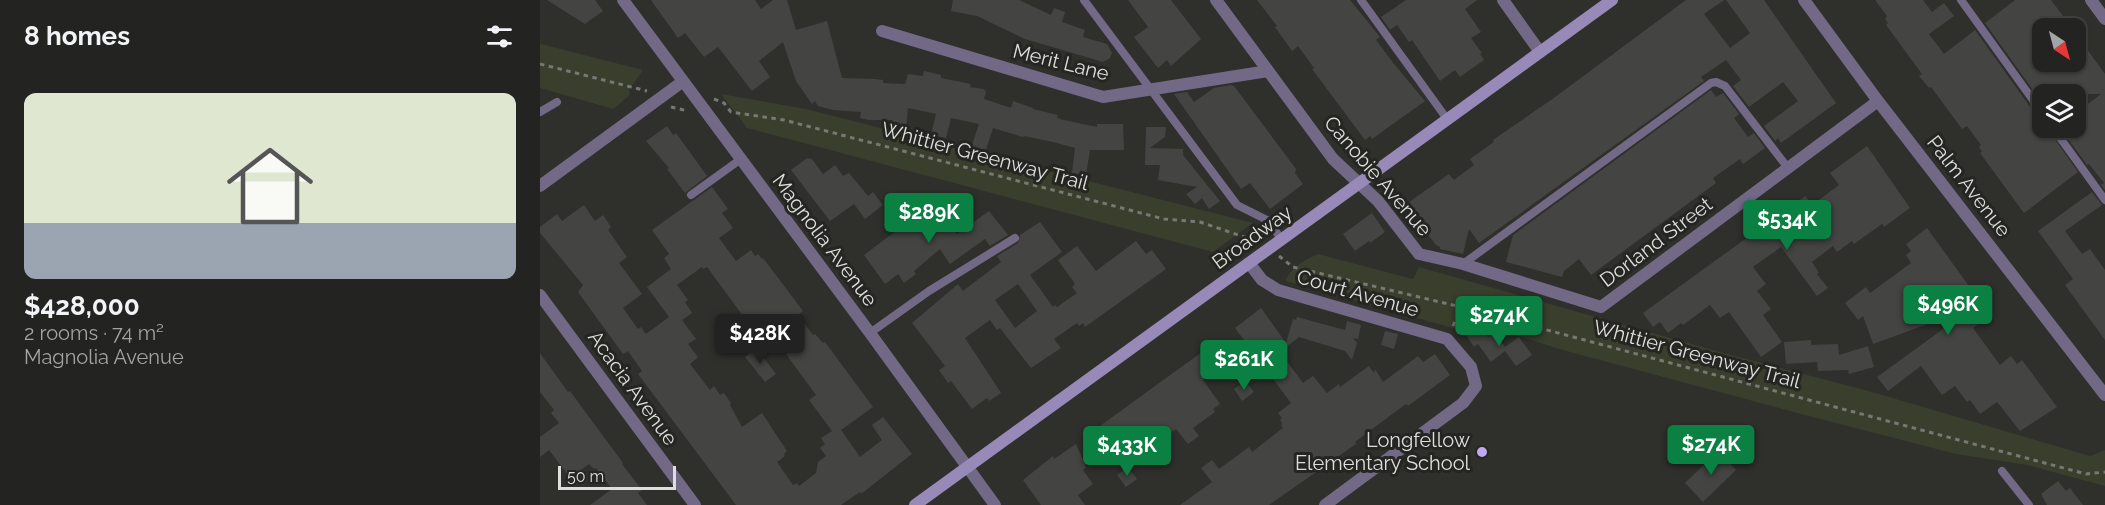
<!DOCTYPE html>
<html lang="en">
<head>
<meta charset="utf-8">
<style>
  body { margin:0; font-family:Raleway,sans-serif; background:#2b2b2a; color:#f1f3f6; height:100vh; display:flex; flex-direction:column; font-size:22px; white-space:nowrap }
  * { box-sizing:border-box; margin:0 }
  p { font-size:20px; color:#a3a4a5 }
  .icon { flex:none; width:33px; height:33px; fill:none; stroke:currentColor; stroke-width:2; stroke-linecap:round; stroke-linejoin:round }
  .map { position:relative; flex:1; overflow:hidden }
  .details { display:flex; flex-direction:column; background:#232321; width:540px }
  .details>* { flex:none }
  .needle { width:39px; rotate:144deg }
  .tools { position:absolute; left:1492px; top:18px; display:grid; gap:12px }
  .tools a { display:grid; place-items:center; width:54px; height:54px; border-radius:12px; background:#232321; box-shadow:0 2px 4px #0004,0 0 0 2px #40403f; font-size:30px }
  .scale { position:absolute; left:18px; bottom:15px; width:118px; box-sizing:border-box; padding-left:6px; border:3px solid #dededc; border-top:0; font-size:16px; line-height:21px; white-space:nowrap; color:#dededc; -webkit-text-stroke:4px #252622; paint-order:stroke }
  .price { position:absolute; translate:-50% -51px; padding:0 14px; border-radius:6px; background:#0b8043; color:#fff; font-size:20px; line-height:39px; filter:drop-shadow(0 2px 3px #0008) }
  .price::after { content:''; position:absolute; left:50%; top:36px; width:18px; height:14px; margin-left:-9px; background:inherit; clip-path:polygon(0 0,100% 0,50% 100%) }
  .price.current { background:#222; color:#fff }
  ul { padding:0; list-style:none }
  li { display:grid; align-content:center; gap:12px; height:318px; padding:0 24px }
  li span { display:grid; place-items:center; height:186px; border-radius:12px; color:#555 }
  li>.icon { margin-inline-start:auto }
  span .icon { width:108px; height:108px; fill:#fffc; stroke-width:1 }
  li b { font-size:26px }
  h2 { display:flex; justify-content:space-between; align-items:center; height:72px; padding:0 24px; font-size:26px }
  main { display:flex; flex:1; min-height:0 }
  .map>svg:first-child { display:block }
  .green { fill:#3a3e2d }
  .building { fill:#444542; fill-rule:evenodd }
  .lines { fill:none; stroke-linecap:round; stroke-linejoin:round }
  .path { stroke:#777774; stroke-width:3; stroke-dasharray:4.5 4.5; stroke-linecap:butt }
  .lane { stroke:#726987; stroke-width:8 }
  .street { stroke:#726987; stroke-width:12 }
  .secondary { stroke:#988ab8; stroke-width:12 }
  .poi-dot { fill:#c0a8f3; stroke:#252622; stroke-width:2 }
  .labels { text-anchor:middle; stroke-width:6; stroke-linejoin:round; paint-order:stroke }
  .street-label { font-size:20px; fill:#dededc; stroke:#252622 }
  .poi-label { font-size:20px; fill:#dededc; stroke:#252622; text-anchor:end }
</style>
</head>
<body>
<main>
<section class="details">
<h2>8 homes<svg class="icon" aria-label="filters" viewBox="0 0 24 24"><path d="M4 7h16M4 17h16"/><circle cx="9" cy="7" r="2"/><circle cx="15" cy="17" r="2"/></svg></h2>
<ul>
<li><span style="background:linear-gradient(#dfe7d0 70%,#9aa5b1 0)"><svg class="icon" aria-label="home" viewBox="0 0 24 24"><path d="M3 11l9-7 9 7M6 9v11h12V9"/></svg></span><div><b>$428,000</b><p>2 rooms · 74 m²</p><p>Magnolia Avenue</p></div></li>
</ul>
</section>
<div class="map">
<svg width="1565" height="505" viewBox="0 0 1565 505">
  <rect width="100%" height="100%" fill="#2f2f2c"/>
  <path class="green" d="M0,44H1L103,70L89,90L90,95L73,109L0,88Z
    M181,94L266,109L713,223L673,252L207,128Z
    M778,254L873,279L879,267L1180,352L1332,392L1550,456L1565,450V486L1487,465L1416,454L1261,414L1019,349L922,317L916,329L746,281C749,268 767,259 778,254Z"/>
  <path class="building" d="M7,0H55L63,11L45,24Z
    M111,0H215L221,9L233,0H247L256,30L287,21L302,78L335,79L343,80V83L365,84L368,74L383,76L384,71L401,75V78L431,84L430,87L443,89L446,91L444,99L471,108L473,101L493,108V109L518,115L517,118L524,120L557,127V124H583L584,150H550L546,175L532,173L535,148L513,142L484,136L483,137L453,128L445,153L431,148L439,124L411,118L406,138L391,135L396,114L368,108L366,132L351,129L352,120H329L320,118L321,112L293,110L278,106L275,101L272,104L256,81L243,42L219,61L230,77L212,91L178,47L164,57L145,33L138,38Z
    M413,0H479L511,15L514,8L525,12L522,22L545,30L543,37L567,44L572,53L570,58L563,62L485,39L437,16L411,11Z
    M588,0H631L661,39L631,66L627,60L618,68L594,37L608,27Z
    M717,0H810L840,37L836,40L854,64L885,101L832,139L830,136L825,140L772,69L774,68L758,46L752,51L735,27L737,26Z
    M866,0H937L925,9L941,32L931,38L942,53L940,54L944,60L920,77L915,70L900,81L872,40L869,42L857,25L850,30L841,17Z
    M1146,0H1184L1164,14L1190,48L1210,33L1186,0H1224L1296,103L1241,143L1238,138L1235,141L1224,126L1258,101L1243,82L1209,107L1193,86L1201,80L1186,60L1161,77L1164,81L939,243L929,229L923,254L900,249V247L896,245L879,223L882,220L869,202L909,174L914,180L934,165L930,159L954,142L953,140L1011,100Z
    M1335,0H1383L1392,12L1404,3L1414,16L1389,34L1404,54L1435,30L1498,118L1503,120V128H1507L1538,172L1484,213L1440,153L1442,152L1439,147L1441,145L1427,126L1422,129L1391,87L1389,88L1379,76L1382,74L1346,25L1348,23L1345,19L1347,16Z
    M1475,0H1511L1532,28H1503V62H1536V34L1565,74V190L1561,185L1564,183L1549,164L1547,165L1520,128H1536V113L1561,94H1503V104L1445,23Z
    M691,85L694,86L756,169L755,173L763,184L730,209L710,183L701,189L634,94L647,92L654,102L674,88Z
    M1171,90L1176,97L1183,93L1199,114L1194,118L1208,137L1214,133L1225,148L1203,164L1200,159L1173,178L1176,183L1051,275L1039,259L1024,271L1022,277L966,262L973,235Z
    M127,126L133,135L136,133L167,176L145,193L127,169L129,168L106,141Z
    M606,127H626L625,137L610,148L643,149V155L680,201L669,209L662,198L655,204L646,194L657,187L618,180L620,165H605Z
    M1327,146L1370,208L1344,227L1342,224L1314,244L1312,241L1297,252L1293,246L1272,262L1279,273L1277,274L1288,288L1277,296L1241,247L1213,267L1226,284L1217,291L1231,309L1223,315L1242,342L1221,357L1189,312L1180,318L1170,305L1143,325L1141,323L1128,333L1120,322L1113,327L1103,313L1201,242L1218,231L1220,234L1244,216L1242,214L1265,196L1272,205L1299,185L1290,173Z
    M267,158L272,159L283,174L295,165L303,176L309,173L328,196L333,192L343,205L325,219L314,204L290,221L251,170Z
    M172,187L188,209L182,213L193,228L179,238L196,261L211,250L215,256L218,254L222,259L223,258L263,311L258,315L273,335L275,334L283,343L285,342L333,407L301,430L320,457L342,440L332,425L343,417L372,454L321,494L320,492L301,505H196L98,374L102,371L88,351L83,354L38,292L43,285L0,233V227L17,214L22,221L44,205L55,221L63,215L71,227L68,230L87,257L79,263L102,294L83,308L98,329L101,327L106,334L129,317L107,287L131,269L124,258L129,254L112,230ZM162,267L163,269L167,267L203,316L198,320L205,330L226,316L250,350L246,354L276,395L269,400L292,431L281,438L285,444L280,448L286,456L278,462L276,473L259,486L257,483L253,485L237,462L245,456L244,454L247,451L222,413L202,427L190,405L191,403L184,393L180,395L174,386L170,390L150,364L158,357L148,344L156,339L142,320L152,313L145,302L148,300L137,285Z
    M1552,192L1562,205L1525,231L1542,254L1550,249L1565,270V340L1525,285L1533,279L1498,231Z
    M389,206L398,219L403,215L417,234L449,211L468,235L450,246L445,239L410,264L400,249L374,271L376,274L364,283L358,274L345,284L324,255Z
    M832,213L845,232L830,243L829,241L815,251L803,234Z
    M500,222L522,252L490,275L513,307L515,305L517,307L537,293L532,287L535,284L518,260L537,246L556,271L596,241L606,254L612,250L626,269L545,327L543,323L539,326L537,323L514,339L521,348L491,368L460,328L457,330L450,320L425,338L461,393L449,401L447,398L432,409L411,381L408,383L399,370L405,366L372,323L418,284L423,291L461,262L457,256L478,243L480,235ZM478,284L497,311L475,328L455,300Z
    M1387,228L1434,293L1438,291L1448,305L1447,306L1452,314L1433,328L1460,365L1471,356L1477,364L1482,360L1517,407L1480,431L1457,402L1440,414L1430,400L1427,402L1415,386L1402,395L1381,366L1348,391L1337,377L1432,308L1333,344L1323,316L1318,320L1305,303L1326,287L1330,293L1371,263L1366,255L1371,251L1366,244Z
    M721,308L746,343L753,319L756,320L757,317L805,330L807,321L821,325L818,339L813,338L817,343L812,360L805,351L759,337L740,352L763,383L773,376L787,393L799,384L800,387L829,366L834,373L835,369L843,382L878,356L883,362L895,354L910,375L868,406L867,404L863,406L815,442L816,444L729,505H640L672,482L661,468L672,460L679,469L709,447L712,452L743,428L741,425L742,423L740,420L742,418L738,413L751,403L695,328Z
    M940,326L948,337L955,332L965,347L979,337L992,355L976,366L965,351L951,362L938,344L934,347L927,336Z
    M845,331L858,334L854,349L841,345Z
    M1271,340V345L1298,344L1299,355L1328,346L1334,367L1309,374L1308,370L1278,371L1277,362L1246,364L1244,342Z
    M679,343L691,360L663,380L680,404L673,409L675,412L653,428L659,436L648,444L636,429L607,450L604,446L577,465L553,431L662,352L664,354Z
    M216,348L236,374L225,382L205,357Z
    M0,353L28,392L30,391L83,463L82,464L102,490L98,493L107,505H50L72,489L56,468L54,469L49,464L30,478L9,450L0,457V437L19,423L11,413L14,410L0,392Z
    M705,381L714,392L702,401L694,389Z
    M536,444L546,467L543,470L553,484L538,495L545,505H501L483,480L513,456L514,459Z
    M1178,451L1196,470L1163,502L1145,483Z
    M588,467L597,479L586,487L577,475Z
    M1518,481L1526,491L1530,488L1543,505H1507L1501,494Z"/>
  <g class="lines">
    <path class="path" d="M0,64L107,91
      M174,99L184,103L191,112L244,120L624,219L660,222L716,241
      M131,107L148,111
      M739,256L753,267L921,307L1546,474L1565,472
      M913,326L921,308"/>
    <path class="lane" d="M544,0L697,205L729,221L741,239
      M821,0L907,119
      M1421,0L1503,114
      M0,112L17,102
      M1513,128L1565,200
      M151,195L201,159
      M923,264L1171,83L1176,82L1185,86L1248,168
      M330,333L389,291L475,238
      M1462,471L1489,505"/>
    <path class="street" d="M83,0L330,333L455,505
      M676,0L793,159L838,201L879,254L923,264L1061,307L1338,101
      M963,0L1000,52
      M1264,0L1338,101L1565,395
      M1551,0L1565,19
      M342,31L563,97L728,71
      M0,186L142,82
      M709,263L722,280L738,290L907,339L931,367L936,386L923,403L785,505
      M0,295L155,505"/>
    <path class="secondary" d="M375,505L1072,0"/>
  </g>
  <circle class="poi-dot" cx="942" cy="452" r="6"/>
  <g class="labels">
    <g class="street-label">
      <text transform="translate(521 62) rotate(14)" y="7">Merit Lane</text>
      <text transform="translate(445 156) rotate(15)" y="7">Whittier Greenway Trail</text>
      <text transform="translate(838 176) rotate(49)" y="7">Canobie Avenue</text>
      <text transform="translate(1429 186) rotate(52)" y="7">Palm Avenue</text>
      <text transform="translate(712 237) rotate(-36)" y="7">Broadway</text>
      <text transform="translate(285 240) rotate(53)" y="7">Magnolia Avenue</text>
      <text transform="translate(1116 242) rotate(-37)" y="7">Dorland Street</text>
      <text transform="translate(818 293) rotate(16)" y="7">Court Avenue</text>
      <text transform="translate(1157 354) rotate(15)" y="7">Whittier Greenway Trail</text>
      <text transform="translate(93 388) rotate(54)" y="7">Acacia Avenue</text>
    </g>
    <g class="poi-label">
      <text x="930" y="447">Longfellow<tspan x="930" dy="23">Elementary School</tspan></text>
    </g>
  </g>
</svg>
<div class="tools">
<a><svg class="needle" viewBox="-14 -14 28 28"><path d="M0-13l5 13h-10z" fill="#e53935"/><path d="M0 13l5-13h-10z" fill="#a3a4a5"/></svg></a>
<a><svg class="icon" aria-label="layers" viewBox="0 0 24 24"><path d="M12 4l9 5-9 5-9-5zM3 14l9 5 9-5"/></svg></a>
</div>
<div class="scale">50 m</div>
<b class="price" style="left:389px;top:244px">$289K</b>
<b class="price" style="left:1247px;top:251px">$534K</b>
<b class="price" style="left:1408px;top:336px">$496K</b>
<b class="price" style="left:959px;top:347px">$274K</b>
<b class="price current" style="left:220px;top:365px">$428K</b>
<b class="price" style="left:704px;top:391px">$261K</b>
<b class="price" style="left:1171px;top:476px">$274K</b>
<b class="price" style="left:587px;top:477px">$433K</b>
</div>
</main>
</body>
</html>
